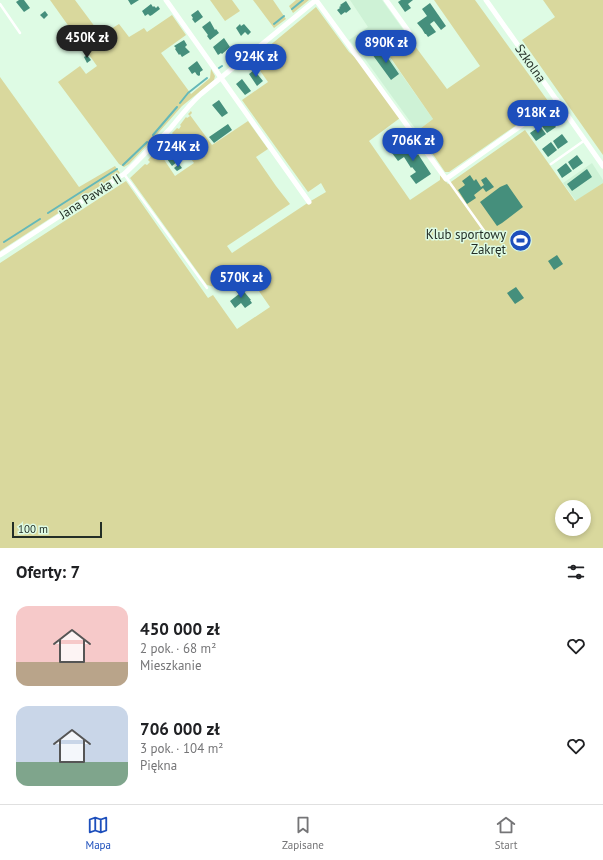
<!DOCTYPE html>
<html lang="pl">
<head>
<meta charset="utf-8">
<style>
  body { margin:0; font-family:"PT Sans",sans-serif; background:#f2f2f2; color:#202124; height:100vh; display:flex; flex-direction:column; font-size:15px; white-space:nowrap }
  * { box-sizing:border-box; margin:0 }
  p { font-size:13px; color:#757577 }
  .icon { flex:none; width:22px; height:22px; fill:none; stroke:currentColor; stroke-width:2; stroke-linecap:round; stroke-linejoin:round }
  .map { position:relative; height:548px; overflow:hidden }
  .drawer { display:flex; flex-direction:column; background:#fff; flex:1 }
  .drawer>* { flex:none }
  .controls { position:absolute; left:555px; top:500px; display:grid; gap:8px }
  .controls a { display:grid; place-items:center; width:36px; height:36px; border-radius:50%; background:#fff; box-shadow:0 2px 6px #0003; font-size:20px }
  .scale { position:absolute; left:12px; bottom:10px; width:90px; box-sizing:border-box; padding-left:4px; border:2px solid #232e26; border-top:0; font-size:11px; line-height:14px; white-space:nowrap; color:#232e26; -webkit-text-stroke:3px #defbe4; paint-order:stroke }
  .price { position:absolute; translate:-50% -34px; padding:0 9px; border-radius:14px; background:#1d4fbc; color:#fff; font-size:13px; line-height:26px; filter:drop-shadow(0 1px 2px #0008) }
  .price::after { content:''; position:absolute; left:50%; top:24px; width:12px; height:9px; margin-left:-6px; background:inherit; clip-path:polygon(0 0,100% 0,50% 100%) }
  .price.selected { background:#222; color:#fff }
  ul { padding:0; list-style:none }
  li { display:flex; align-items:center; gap:12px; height:100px; padding:0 16px }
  li span { display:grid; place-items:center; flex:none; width:112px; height:80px; border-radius:12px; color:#555 }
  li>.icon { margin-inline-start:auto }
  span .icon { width:48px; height:48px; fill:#fffc; stroke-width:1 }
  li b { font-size:17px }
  h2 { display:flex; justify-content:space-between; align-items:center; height:48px; padding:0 16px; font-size:17px }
  .menu { display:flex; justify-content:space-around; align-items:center; height:56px; border-top:1px solid #e0e0e0; background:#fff; font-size:11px; color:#757577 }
  .menu a { display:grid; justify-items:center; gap:2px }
  .menu .selected { color:#1d4fbc }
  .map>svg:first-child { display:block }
  .built { fill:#cef2d6 }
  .green { fill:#d9d89d; fill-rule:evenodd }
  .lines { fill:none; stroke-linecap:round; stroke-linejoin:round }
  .stream { stroke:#65b8b8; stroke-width:2 }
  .building { fill:#458f7c }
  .service { stroke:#fff; stroke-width:2.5 }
  .minor { stroke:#fff; stroke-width:5 }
  .labels { text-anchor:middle; stroke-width:3; stroke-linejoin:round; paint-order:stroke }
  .street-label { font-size:13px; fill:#232e26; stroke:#defbe4 }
  .poi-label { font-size:13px; fill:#232e26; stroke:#defbe4; text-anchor:end }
</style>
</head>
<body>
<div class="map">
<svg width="603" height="548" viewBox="0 0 603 548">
  <rect width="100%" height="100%" fill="#defbe4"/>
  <path class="built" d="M350,0H382L412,42L390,58L433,119L417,131L362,55L349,40L368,27Z
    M592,163L603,180V183L576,201L563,183Z"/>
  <path class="green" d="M50,0H75L101,35L119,24L129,37L144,28L147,32L172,15L186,35L161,53L191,94L210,78L211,69L215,76L214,80L182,106L151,141L129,164L124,167L119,164L58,82L80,66L86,74L97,66Z
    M210,0H232L240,11L225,21Z
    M253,0H273L286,19L274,28Z
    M296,0H309L293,13L289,6Z
    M434,0H475L548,101L547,102L548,103L449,172H445L417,131L433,119L390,57L412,42L447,89L480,66Z
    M543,0H603V155L522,40L555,17Z
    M316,7L349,52L358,60L400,118L369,141L410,200L440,180V175L448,184L525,130L575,201L603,183V548H0V263L126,181L208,298L213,295L237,329L270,307L243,268L220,284L215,287L207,285L130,178L145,164L147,165L150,162L148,160L157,149L175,176L194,163L172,133L177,128L179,129L181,126L180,125L186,117L187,118L190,116L188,114L191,111L192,113L190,115L212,145L248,121L268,149L256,157L276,186L290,204L227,246L232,253L309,202L326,192L321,183L308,192L242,100L268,82L254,62L257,59L256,57ZM562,507H584V529H562Z
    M0,77L79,187L115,166L120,173L0,251Z"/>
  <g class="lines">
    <path class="stream" d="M292,9L303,0
      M274,24L284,16
      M219,68L222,66
      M180,103L188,93L207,78
      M153,135L177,107
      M123,165L147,142
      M48,213L117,169
      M4,242L40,219"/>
  </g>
  <path class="building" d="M19,0H24L30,8L24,12L16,2Z
    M128,0H139L131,5Z
    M401,0H413L408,4L411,8L405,12L398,2Z
    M346,1L351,9L346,13L345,12L341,15L337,10L340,8L339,7L341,6L340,5Z
    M430,3L446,26L441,30L434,21L430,24L436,32L428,37L426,34H425L422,29L417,23L427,16L422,9Z
    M151,4L153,7L154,6L156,8L158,6L160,9L152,15L150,16L148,14L145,16L142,11Z
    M198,10L203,17L195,23L192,19L193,18L191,15Z
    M45,11L48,15L44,19L40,15Z
    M210,21L215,30L216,29L219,33L210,40L207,36L208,35L202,27Z
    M240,24L241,26L244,24L251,32L248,35L245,32L241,36L236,28Z
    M369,31L379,44L372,49L362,35Z
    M224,38L230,47L222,54L221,53L218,55L213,47Z
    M184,40L187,45L185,47L190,52L182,57L180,54L179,55L175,49L176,48L174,46Z
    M381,48L399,74L391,80L372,54Z
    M87,55L91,60L87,63L84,57Z
    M197,61L203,70L200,72V75L199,76L197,75L195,72L192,74L188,68Z
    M254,70L263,81L257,86L249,74Z
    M242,79L251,91L245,95L236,84Z
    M219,100L228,113L222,117L212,105Z
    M550,118L556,127L547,133L541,125Z
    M228,124L232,130L214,143L209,137Z
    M540,126L546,134L536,141L530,133Z
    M562,134L568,142L558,149L553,141Z
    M408,142L417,155L418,154L431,174L416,184L410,176L416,172L412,167L411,168L404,157L398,161L392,153Z
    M551,142L557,150L548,157L542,149Z
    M170,152L177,162L172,166L165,156Z
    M577,155L583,163L573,170L568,162Z
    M566,163L572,171L562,178L557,170Z
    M179,164L182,168L177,171L174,168Z
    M587,169L592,177L572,191L567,184Z
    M470,175L474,181L476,179L481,187L484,185L481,180L486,177L494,187L486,192L483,188L474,195L476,198L467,204L458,190L465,185L462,181Z
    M507,184L523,207L502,223L497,226L480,202L500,187Z
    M557,255L563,264L554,270L548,261Z
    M516,287L524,298L515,304L507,293Z
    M241,288L251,300H250L252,303L245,308L241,303L235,308L230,301L239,294L236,291Z"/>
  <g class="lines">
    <path class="service" d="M0,4L20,33
      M551,164L585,140
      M124,174L207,288
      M447,179L450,183L485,232"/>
    <path class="minor" d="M166,0L309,202
      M316,0L446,179L557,100
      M386,0L409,32
      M486,0L603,166
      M0,255L124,174C134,165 143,155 152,146C160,139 168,132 174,124C183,113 191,103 201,94L316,0"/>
  </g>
  <defs>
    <symbol id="stadium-disc" viewBox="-11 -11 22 22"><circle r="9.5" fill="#1d4fbc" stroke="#defbe4"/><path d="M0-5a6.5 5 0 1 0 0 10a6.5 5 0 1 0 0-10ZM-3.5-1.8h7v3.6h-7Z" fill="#fff"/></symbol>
  </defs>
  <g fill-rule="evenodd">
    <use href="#stadium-disc" x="508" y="228" width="25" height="25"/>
  </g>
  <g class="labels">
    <g class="street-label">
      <text transform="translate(531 63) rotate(55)" y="5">Szkolna</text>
      <text transform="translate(90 196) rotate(-33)" y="5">Jana Pawła II</text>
    </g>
    <g class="poi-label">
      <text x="506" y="239">Klub sportowy<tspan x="506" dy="15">Zakręt</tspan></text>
    </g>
  </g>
</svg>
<div class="controls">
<a><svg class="icon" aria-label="locate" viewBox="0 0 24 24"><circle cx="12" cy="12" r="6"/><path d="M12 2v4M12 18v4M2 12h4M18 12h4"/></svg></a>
</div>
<div class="scale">100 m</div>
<b class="price selected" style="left:87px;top:59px">450K zł</b>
<b class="price" style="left:386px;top:64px">890K zł</b>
<b class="price" style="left:256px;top:78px">924K zł</b>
<b class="price" style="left:538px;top:134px">918K zł</b>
<b class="price" style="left:413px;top:162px">706K zł</b>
<b class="price" style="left:178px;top:168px">724K zł</b>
<b class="price" style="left:241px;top:299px">570K zł</b>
</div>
<section class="drawer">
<h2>Oferty: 7<svg class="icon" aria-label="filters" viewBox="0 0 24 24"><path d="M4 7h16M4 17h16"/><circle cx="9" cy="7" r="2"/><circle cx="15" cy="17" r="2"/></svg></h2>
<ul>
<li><span style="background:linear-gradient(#f6c9c9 70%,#b9a48a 0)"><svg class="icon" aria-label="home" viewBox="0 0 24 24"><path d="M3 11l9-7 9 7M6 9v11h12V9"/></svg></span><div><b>450 000 zł</b><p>2 pok. · 68 m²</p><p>Mieszkanie</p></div><svg class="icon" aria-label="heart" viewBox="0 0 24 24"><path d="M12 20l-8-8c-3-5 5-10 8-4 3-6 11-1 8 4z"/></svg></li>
<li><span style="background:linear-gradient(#c9d6e8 70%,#7fa58c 0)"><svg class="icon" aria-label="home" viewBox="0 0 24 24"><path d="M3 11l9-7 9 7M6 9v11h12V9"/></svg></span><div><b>706 000 zł</b><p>3 pok. · 104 m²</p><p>Piękna</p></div><svg class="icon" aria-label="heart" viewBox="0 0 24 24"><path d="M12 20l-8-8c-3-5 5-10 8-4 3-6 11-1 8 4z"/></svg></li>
</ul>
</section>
<nav class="menu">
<a class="selected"><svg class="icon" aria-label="map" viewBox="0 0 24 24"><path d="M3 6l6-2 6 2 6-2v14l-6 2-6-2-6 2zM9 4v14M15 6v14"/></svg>Mapa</a>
<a><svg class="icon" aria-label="saved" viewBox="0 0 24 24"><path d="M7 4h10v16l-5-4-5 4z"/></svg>Zapisane</a>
<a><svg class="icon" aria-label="home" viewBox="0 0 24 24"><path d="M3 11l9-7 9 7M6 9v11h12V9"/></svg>Start</a>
</nav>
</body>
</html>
